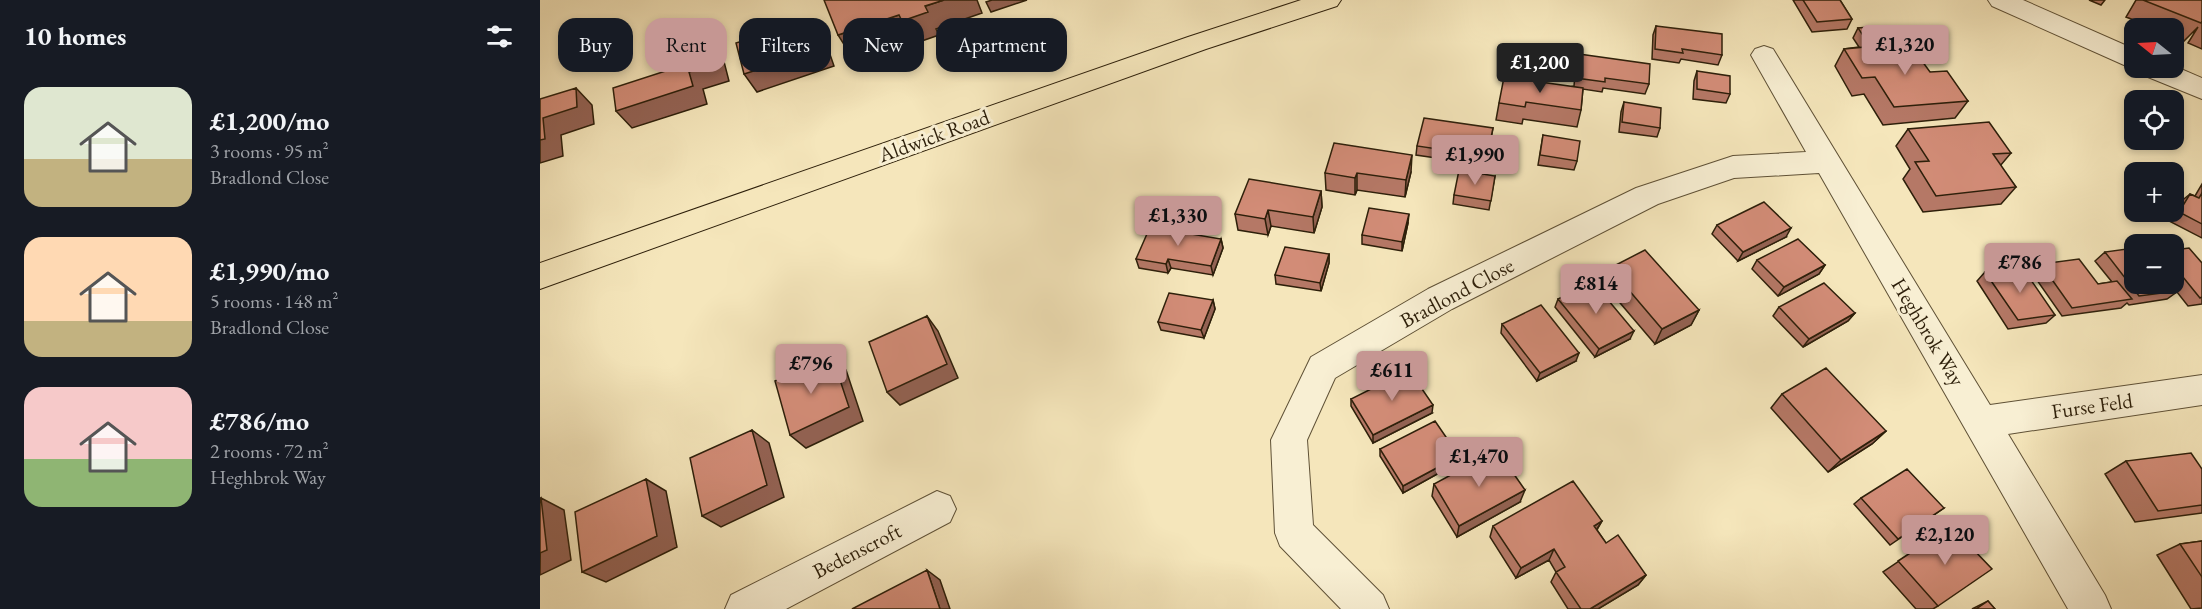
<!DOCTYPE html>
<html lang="en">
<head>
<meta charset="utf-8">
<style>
  body { margin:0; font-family:"EB Garamond",serif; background:#20242c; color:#f1f3f6; height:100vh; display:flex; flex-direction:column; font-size:22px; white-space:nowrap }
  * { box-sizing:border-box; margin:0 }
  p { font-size:20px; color:#9ea1a6 }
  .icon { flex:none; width:33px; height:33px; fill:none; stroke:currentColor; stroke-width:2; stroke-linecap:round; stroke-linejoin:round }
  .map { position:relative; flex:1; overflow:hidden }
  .side { display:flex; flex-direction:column; background:#171b24; width:540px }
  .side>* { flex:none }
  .banner { position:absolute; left:18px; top:18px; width:570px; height:54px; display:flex; gap:12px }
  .needle { width:39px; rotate:288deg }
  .controls { position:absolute; left:1584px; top:18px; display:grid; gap:12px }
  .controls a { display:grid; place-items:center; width:60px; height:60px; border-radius:12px; background:#171b24; box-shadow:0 3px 9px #0003; font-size:30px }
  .price { position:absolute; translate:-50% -51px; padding:0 14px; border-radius:6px; background:#c59692; color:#111; font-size:20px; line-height:39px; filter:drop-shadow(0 2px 3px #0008) }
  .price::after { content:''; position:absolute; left:50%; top:36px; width:18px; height:14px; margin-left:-9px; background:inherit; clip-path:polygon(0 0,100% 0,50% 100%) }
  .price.current { background:#222; color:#fff }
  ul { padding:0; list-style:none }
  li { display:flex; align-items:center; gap:18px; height:150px; padding:0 24px }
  li span { display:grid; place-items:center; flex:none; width:168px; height:120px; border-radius:18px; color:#555 }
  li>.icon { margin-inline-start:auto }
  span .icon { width:72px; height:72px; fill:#fffc; stroke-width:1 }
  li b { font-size:26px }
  h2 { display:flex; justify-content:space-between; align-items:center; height:72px; padding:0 24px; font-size:26px }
  .tag { padding:0 21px; border-radius:18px; background:#171b24; box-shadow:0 3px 9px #0003; font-size:21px; line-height:54px }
  .tag.current { background:#c59692; color:#111 }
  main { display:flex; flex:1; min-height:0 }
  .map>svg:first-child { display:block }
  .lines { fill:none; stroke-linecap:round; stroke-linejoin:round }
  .minor-casing { stroke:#5f5136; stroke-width:2 }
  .major-casing { stroke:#2d1f0a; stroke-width:2 }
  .minor { fill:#f8efd3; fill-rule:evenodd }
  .major { fill:#f5e6bb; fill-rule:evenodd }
  .wall { fill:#b57866; stroke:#2d1f0a; stroke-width:1.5 }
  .shaded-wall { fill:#936253; stroke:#2d1f0a; stroke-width:1.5 }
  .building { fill:#d28c77; stroke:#2d1f0a; stroke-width:1.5 }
  .labels { text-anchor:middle; stroke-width:6; stroke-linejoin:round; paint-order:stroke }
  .street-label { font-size:21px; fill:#2d1f0a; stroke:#f8efd3 }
</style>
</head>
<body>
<main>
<section class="side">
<h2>10 homes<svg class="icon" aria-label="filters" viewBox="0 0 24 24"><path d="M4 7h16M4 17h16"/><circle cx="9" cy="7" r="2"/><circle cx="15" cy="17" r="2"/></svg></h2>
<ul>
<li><span style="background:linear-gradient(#dfe7d0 60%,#c2b280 0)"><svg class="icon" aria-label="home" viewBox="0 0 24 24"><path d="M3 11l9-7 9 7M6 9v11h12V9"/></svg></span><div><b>£1,200/mo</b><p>3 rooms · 95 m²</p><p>Bradlond Close</p></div></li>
<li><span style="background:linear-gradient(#ffd9b3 70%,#c2b280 0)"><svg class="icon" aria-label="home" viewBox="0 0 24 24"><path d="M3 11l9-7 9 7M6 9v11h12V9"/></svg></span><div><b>£1,990/mo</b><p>5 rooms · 148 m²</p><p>Bradlond Close</p></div></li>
<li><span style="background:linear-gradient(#f6c9c9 60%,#8fb573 0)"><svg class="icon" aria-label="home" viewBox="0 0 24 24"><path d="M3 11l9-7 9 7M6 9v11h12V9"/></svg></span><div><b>£786/mo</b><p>2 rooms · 72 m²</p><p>Heghbrok Way</p></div></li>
</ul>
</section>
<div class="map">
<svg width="1662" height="609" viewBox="0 0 1662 609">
  <rect width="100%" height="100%" fill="#f5e6bb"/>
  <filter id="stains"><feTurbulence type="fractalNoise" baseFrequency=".00333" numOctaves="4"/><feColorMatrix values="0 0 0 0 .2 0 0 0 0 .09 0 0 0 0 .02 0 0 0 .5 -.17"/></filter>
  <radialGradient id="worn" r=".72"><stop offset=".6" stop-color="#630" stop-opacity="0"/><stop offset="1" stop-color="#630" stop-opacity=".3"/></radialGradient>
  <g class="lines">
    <defs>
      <path id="minor" d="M1448,0H1483L1594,49L1596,68L1584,65L1452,6Z
        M1224,46L1233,49L1450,405L1662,375V405L1468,434L1565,595L1571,609H1528L1279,173L1194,178L1118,204L912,309L795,378L767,440L773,525L843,595L849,609H801L740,546L735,533L731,440L771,357L888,289L1096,188L1193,156L1266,152L1211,55L1215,49Z
        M1634,66L1662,78V99L1603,75L1599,68Z
        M397,491L410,496L416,509L410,522L246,609H185L191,595Z"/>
      <path id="major" d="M761,0H801L797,6L666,49L0,289V263L648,37Z"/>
    </defs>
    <use href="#minor" class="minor-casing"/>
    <use href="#major" class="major-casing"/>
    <use href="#minor" class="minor"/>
    <use href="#major" class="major"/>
  </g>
  <path class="wall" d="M1253,0H1300L1312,19L1307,29L1272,32Z
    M1549,0H1565L1561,5Z
    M1596,0H1662V49L1648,43L1658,27L1644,41L1634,36V28H1615L1586,17Z
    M1116,26L1182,55L1178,65L1141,59L1139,63L1112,59L1113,35Z
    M1318,28L1355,41L1353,44L1428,101L1415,118L1343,125L1324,94L1312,96L1295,66L1304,49L1319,47L1313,38Z
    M1039,54L1109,84L1105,94L1063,88L1062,92L1043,89L1041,110L1037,127L983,119L982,124L956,120L959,103L1034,86L1036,64Z
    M1157,71L1190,94L1186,103L1153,99L1154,81Z
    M1084,102L1120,128L1117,137L1079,132L1081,112Z
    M953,128L947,161L904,154L903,159L876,155L877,146Z
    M1368,129L1471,153L1460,166L1476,187L1461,204L1383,212L1363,179L1370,169L1356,146Z
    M1003,135L1037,161L1034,170L998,165Z
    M871,172L865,197L817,190L815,195L786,190L785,173Z
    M955,176L949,210L913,204L914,195Z
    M1662,184V238L1629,221L1639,203L1650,194L1655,196Z
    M781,191L782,207L774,233L731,226L728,235L698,230L695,214Z
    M868,223L862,251L822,244V235Z
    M1177,225L1246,237L1198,261L1172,234Z
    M681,239L683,248L673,275L631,268L628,273L599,268L596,259Z
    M1634,250L1662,263V304L1648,306L1637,292L1627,299L1589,305L1587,303L1581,308L1522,316L1492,273L1501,264L1558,284L1572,282L1555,261L1565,252L1594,284H1634Z
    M789,254V263L781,291L736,284L735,275Z
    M1217,260L1285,265L1279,274L1238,296L1212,269Z
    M1070,268L1159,310L1151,325L1115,344L1064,284Z
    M1445,272L1515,315L1506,323L1468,329L1437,281Z
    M1018,299L1090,339L1055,357L1015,307Z
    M673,300L675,309L664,338L621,330L618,322Z
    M1239,307L1315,313L1308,321L1263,347L1233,316Z
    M962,324L1036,361L997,381L961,333Z
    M1242,394L1346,431L1332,444L1288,472L1231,408Z
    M811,399L892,413L833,443L811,406Z
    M840,449L917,463L863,493L840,456Z
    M1586,461L1662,469V513L1595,522L1565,474Z
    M894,484L980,502L917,537L892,496Z
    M1321,498L1404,508L1350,545L1314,504Z
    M1062,521L1057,530L1066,543L1106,575L1098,585L1058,609H1028L1011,582L1016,572L1009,560L976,578L950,537L953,526Z
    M1411,526L1398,606L1393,609H1376L1343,572Z
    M1662,541V608L1651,609L1617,555L1640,544Z
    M1448,601L1455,609H1432Z"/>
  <path class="shaded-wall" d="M404,0H437L442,13L396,29L399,35L373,44L370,38L312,57L298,35Z
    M452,0H487L451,12L446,2Z
    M273,19L284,37L294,66L217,92L204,74Z
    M168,32L181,50L189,81L163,89L167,104L92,128L76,111L149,72Z
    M36,88L52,105L54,124L21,135L23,156L0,163V140L3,118Z
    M872,155L871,172L865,197L866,180Z
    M817,173V190L815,195V178Z
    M781,191L782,207L774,233L773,217Z
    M728,210L731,226L728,235L725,219Z
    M869,214L868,223L862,251V242Z
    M1251,228L1246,237L1198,261L1203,252Z
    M681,239L683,248L673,275L671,266Z
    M789,254V263L781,291L780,283Z
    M628,259L631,268L628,273L626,264Z
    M1285,265L1279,274L1238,296L1244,287Z
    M673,300L675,309L664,338L661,330Z
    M1159,310L1151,325L1115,344L1122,329Z
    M1315,313L1308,321L1263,347L1269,339Z
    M387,316L398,331L418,378L360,405L347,392Z
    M1094,331L1090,339L1055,357L1059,349Z
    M1039,353L1036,361L997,381L1000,373Z
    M292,356L306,370L323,421L266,448L250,435Z
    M893,405L892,413L833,443V435Z
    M212,430L229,443L244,497L181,527L162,516Z
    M1346,431L1332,444L1288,472L1301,460Z
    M919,456L917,463L863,493V486Z
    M106,479L126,491L137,547L66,582L42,572Z
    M985,490L980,502L917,537L919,526Z
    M1,498L24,510L31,560L0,575Z
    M1062,521L1055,532L1054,526Z
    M1014,549L1009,560L976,578L981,568Z
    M387,570L400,580L410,609H400Z
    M1106,575L1098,585L1058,609H1050Z"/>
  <path class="building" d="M284,0H404L385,6L388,12L362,21L359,15L298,35Z
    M1263,0H1300L1312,19L1277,22Z
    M1603,0H1662V21L1661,23Z
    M273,19L283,49L204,74L196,43Z
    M1116,26L1182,34V55L1142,49L1143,53L1115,49Z
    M1345,26L1355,41L1328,43L1318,28Z
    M168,32L175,64L149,72L153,86L76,111L73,88L138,67L133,43Z
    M1369,43L1390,72L1407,71L1428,101L1354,107L1335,77L1322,78L1304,49Z
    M1039,54L1110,64L1109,84L1065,78V82L1036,78Z
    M1157,71L1190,76V94L1157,89Z
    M964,77L1043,88L1041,110L986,102L985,107L959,103Z
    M36,88L37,107L3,118L5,139L0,140V99Z
    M1084,102L1121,108L1120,128L1082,122Z
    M884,118L953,128L948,152L905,145L904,150L877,146Z
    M1449,122L1471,153L1453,154L1476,187L1396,196L1375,162L1389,161L1368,129Z
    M1003,135L1040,141L1037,161L1000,155Z
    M794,143L872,155L866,180L817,173L815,178L785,173Z
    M919,170L955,176L951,201L914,195Z
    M709,179L781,191L773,217L728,210L725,219L695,214Z
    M1662,193V224L1639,212L1650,194L1659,198Z
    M1224,202L1251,228L1203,252L1177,225Z
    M829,208L869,214L862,242L822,235Z
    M610,227L681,239L671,266L628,259L626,264L596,259Z
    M1258,239L1285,265L1244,287L1217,260Z
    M745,247L789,254L780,283L735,275Z
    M1594,248V284H1632L1638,291L1599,296L1565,252Z
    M1649,248L1662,263V297L1660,298L1634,266V250Z
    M1105,250L1159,310L1122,329L1070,268Z
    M1539,259L1558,284L1577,281L1592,299L1532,308L1501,264Z
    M1482,267L1515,315L1478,320L1445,272Z
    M1053,282L1094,331L1059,349L1018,299Z
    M1284,283L1315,313L1269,339L1239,307Z
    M629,293L673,300L661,330L618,322Z
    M1001,305L1039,353L1000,373L962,324Z
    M387,316L407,364L347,392L329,342Z
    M292,356L309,407L250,435L235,381Z
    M1286,368L1346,431L1301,460L1242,394Z
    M869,370L893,405L833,435L811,399Z
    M895,421L919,456L863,486L840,449Z
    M212,430L227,485L162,516L150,458Z
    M957,450L985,490L919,526L894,484Z
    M1651,453L1662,469V505L1618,511L1586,461Z
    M1367,469L1404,508L1358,539L1321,498Z
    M106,479L117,536L42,572L35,512Z
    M1033,481L1062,521L1054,526L1066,543L1078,535L1106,575L1050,609H1041L1016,572L1025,567L1014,549L981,568L953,526Z
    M1,498L7,550L0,553V499Z
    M1411,526L1452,569L1398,606L1358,561Z
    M1662,541V577L1640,544Z
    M387,570L400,609H312Z
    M1448,601L1455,609H1436Z"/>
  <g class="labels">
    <g class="street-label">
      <text transform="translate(394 136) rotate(-20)" y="7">Aldwick Road</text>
      <text transform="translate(917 293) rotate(-28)" y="7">Bradlond Close</text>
      <text transform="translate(1388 332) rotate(59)" y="7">Heghbrok Way</text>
      <text transform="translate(1552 406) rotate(-8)" y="7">Furse Feld</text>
      <text transform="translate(317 551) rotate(-27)" y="7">Bedenscroft</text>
    </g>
  </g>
  <rect width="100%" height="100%" filter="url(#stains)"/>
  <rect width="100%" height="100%" fill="url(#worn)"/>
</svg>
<div class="controls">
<a><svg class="needle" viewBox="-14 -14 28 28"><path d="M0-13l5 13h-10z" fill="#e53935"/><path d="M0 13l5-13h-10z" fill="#9ea1a6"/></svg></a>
<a><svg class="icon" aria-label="locate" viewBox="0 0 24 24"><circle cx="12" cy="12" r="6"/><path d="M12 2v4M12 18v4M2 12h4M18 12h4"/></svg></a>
<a>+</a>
<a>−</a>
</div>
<b class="price" style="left:1365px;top:76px">£1,320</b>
<b class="price current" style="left:1000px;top:94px">£1,200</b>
<b class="price" style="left:935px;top:186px">£1,990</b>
<b class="price" style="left:638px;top:247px">£1,330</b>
<b class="price" style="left:1480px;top:294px">£786</b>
<b class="price" style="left:1056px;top:315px">£814</b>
<b class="price" style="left:271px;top:395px">£796</b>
<b class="price" style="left:852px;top:402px">£611</b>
<b class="price" style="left:939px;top:488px">£1,470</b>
<b class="price" style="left:1405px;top:566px">£2,120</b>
<div class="banner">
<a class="tag">Buy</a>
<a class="tag current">Rent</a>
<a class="tag">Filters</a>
<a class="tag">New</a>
<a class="tag">Apartment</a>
</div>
</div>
</main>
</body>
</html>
